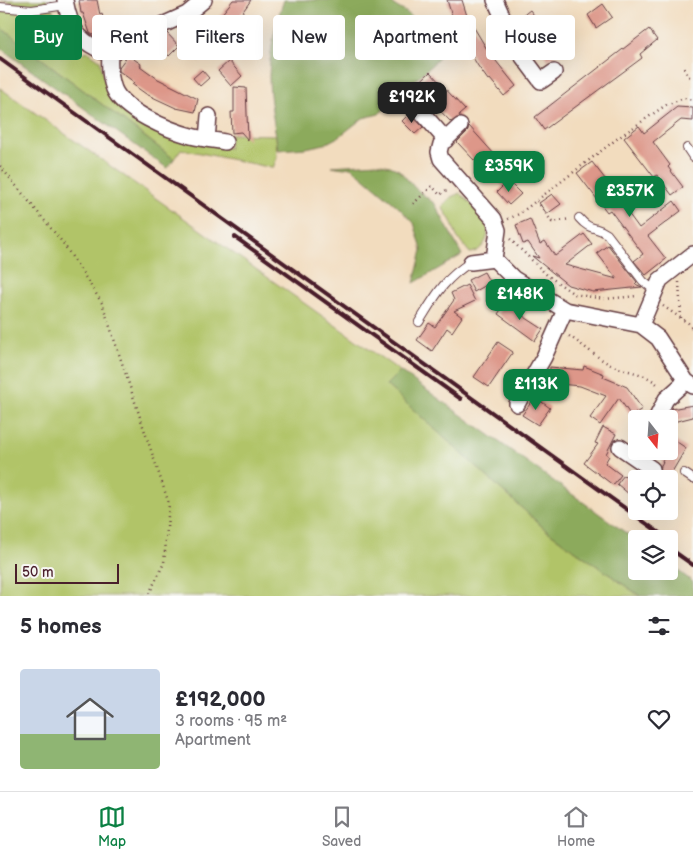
<!DOCTYPE html>
<html lang="en">
<head>
<meta charset="utf-8">
<style>
  body { margin:0; font-family:"Balsamiq Sans",sans-serif; background:#f2f2f3; color:#2b2b33; height:100vh; display:flex; flex-direction:column; font-size:19px; white-space:nowrap }
  * { box-sizing:border-box; margin:0 }
  p { font-size:16px; color:#7c7c81 }
  .icon { flex:none; width:28px; height:28px; fill:none; stroke:currentColor; stroke-width:2; stroke-linecap:round; stroke-linejoin:round }
  .map { position:relative; height:596px; overflow:hidden }
  .details { display:flex; flex-direction:column; background:#fff; flex:1 }
  .details>* { flex:none }
  .hud { position:absolute; left:15px; top:15px; width:664px; height:45px; display:flex; gap:10px }
  .needle { width:32px; rotate:163deg }
  .buttons { position:absolute; left:628px; top:410px; display:grid; gap:10px }
  .buttons a { display:grid; place-items:center; width:50px; height:50px; border-radius:5px; background:#fff; box-shadow:0 5px 20px #0002; font-size:25px }
  .scale { position:absolute; left:15px; bottom:12px; width:104px; box-sizing:border-box; padding-left:5px; border:2px solid #4a1f2b; border-top:0; font-size:14px; line-height:18px; white-space:nowrap; color:#4a1f2b; -webkit-text-stroke:4px #f6f6f2; paint-order:stroke }
  .price { position:absolute; translate:-50% -42px; padding:0 11px; border-radius:10px; background:#0b8043; color:#fff; font-size:16px; line-height:32px; filter:drop-shadow(0 1px 2px #0008) }
  .price::after { content:''; position:absolute; left:50%; top:30px; width:15px; height:11px; margin-left:-8px; background:inherit; clip-path:polygon(0 0,100% 0,50% 100%) }
  .price.current { background:#222; color:#fff }
  ul { padding:0; list-style:none }
  li { display:flex; align-items:center; gap:15px; height:125px; padding:0 20px }
  li span { display:grid; place-items:center; flex:none; width:140px; height:100px; border-radius:5px; color:#555 }
  li>.icon { margin-inline-start:auto }
  span .icon { width:60px; height:60px; fill:#fffc; stroke-width:1 }
  li b { font-size:21px }
  h2 { display:flex; justify-content:space-between; align-items:center; height:60px; padding:0 20px; font-size:21px }
  .pill { padding:0 18px; border-radius:5px; background:#fff; box-shadow:0 5px 20px #0002; font-size:18px; line-height:45px }
  .pill.current { background:#0b8043; color:#fff }
  .tabs { display:flex; justify-content:space-around; align-items:center; height:70px; border-top:1px solid #e1e1e2; background:#fff; font-size:14px; color:#7c7c81 }
  .tabs a { display:grid; justify-items:center; gap:2px }
  .tabs .current { color:#0b8043 }
  .map>svg:first-child { display:block }
  .green { fill:#b1c467; stroke:#7e7249 }
  .forest { fill:#8caa5c; stroke:#6b6444 }
  .building { fill:#dd9789 }
  .lines { fill:none; stroke-linecap:round; stroke-linejoin:round }
  .service-casing { stroke:#633b41; stroke-width:10 }
  .minor-casing { stroke:#633b41; stroke-width:18 }
  .path { stroke:#633b41; stroke-width:2.5; stroke-dasharray:1 4; stroke-linecap:butt }
  .service { stroke:#fff; stroke-width:8 }
  .minor { stroke:#fff; stroke-width:15 }
  .rail { stroke:#4a1f2b; stroke-width:4 }
</style>
</head>
<body>
<div class="map">
<svg width="693" height="596" viewBox="0 0 693 596">
  <rect width="100%" height="100%" fill="#f6f6f2"/>
  <filter id="ink" filterUnits="userSpaceOnUse"><feTurbulence type="fractalNoise" baseFrequency=".02" numOctaves="2"/><feDisplacementMap in="SourceGraphic" scale="10" xChannelSelector="R" yChannelSelector="G"/><feConvolveMatrix kernelMatrix="1 2 1 2 8 2 1 2 1" color-interpolation-filters="sRGB"/></filter>
  <filter id="wash" filterUnits="userSpaceOnUse"><feTurbulence type="fractalNoise" baseFrequency=".0096" numOctaves="4" result="noise"/><feDisplacementMap in="SourceGraphic" scale="20" xChannelSelector="R" yChannelSelector="G"/><feGaussianBlur stdDeviation="1.12" result="paint"/><feColorMatrix in="noise" values="0 0 0 0 0 0 0 0 0 0 0 0 0 0 0 0 0 1.4 0 .05"/><feComposite in="paint" operator="in"/></filter>
  <g filter="url(#wash)">
    <rect width="100%" height="100%" fill="#f2dcbe"/>
    <path class="green" d="M0,0H47V3L24,5Z
      M0,9H53L55,15L61,13C63,27 71,41 83,49L80,51L72,47L70,50C76,55 80,55 87,51L100,60L104,80L125,112L140,124L167,137L229,148L230,134L276,135L277,158L273,168L181,149L174,159L0,27Z
      M0,88L400,371L387,385L546,530L640,596H0Z
      M460,193C466,199 484,216 486,223C492,235 483,252 470,253L457,237L451,221L442,207L451,197Z"/>
    <path class="forest" d="M284,0H389C399,13 412,8 417,30L439,58L379,114L363,118L340,136L325,144L306,148L278,150C275,127 269,100 269,76C270,50 275,24 284,0Z
      M0,27L174,159L167,168L0,48Z
      M377,163L390,166L399,170L415,188L435,204L462,255L414,283L422,250L414,223L396,205L351,167L344,168L331,166Z
      M400,371L636,540V571H669V564L693,582V596H640L546,530L386,385Z"/>
    <g id="blocks">
      <path class="building" d="M79,0H97L100,15L102,14L107,30L93,35L90,33L83,13H81Z
        M233,0H251L227,34L195,58L183,43L221,15Z
        M447,0H462L467,16L488,51L516,86L504,96L490,79L488,80L478,66L456,29Z
        M603,4L612,17L596,28L588,15Z
        M530,10L561,51L548,60L517,20Z
        M649,29L657,40L640,54L642,58L544,130L535,117Z
        M167,33L179,46L169,56L156,42Z
        M128,55L141,64L140,66L158,79L198,99L195,112L176,108L146,94L132,84L134,82L119,71V67Z
        M229,61L242,76L231,86L218,71Z
        M202,70L209,78L200,86L193,78Z
        M430,72L465,110L459,115L460,117L451,122L424,94L418,99L412,101L408,109L400,101Z
        M234,87L246,88L248,140L241,132L232,133L231,112H234Z
        M677,107L693,108V121L681,120L653,142L670,165L668,167L683,187L672,195L657,175L654,177L624,138L639,126L644,133Z
        M410,113L423,127L415,134L402,121Z
        M469,126L513,175L502,185L476,158L474,160L457,142L467,132Z
        M592,162L622,201L620,202L639,228L674,201L681,211L648,236L666,259L646,275L634,261L643,254L610,210L607,212L577,173Z
        M508,181L521,194L509,205L497,192Z
        M552,194L561,204L547,214L539,203Z
        M530,219L540,244L545,241L555,256L584,234L592,244L565,265L617,279L597,253L608,245L637,282L635,284L642,287L593,292L568,285L532,256L539,258L528,242L523,244L516,225Z
        M484,272L490,283L474,292L468,280Z
        M467,285L475,301L454,311L462,317L452,332L447,328L432,351L417,340L429,323L435,327L454,300L451,293Z
        M507,301L522,310L520,314L543,329L535,341L498,314Z
        M498,342L513,352L489,387L474,377Z
        M584,366L604,374L603,377L627,387L642,409L631,416L619,398L600,425L590,418L606,396L580,386L549,383L550,367L583,370Z
        M535,397L550,408L538,425L522,415Z
        M693,405V417L669,423V414L671,409Z
        M603,427L616,434L606,454L609,456L605,463L621,475L613,485L584,463L598,444L595,443Z
        M674,440L686,448L672,472L673,473L668,479H651L656,477L660,474L661,465L663,462L662,461Z
        M624,475L636,485V500L617,484Z"/>
    </g>
  </g>
  <g filter="url(#ink)">
    <use href="#blocks" fill-opacity="0" stroke="#633b41" stroke-width="1"/>
    <g class="lines">
      <defs>
        <path id="service" d="M0,7L32,10L66,5
          M687,148L693,157
          M579,218C591,232 595,225 607,234L643,281L655,291
          M419,322C436,295 444,279 471,262
          M684,473L693,479"/>
        <path id="minor" d="M65,0C71,33 80,42 110,55
          M204,0L187,14L129,40L110,55C109,67 110,78 114,89C123,111 169,130 191,136C202,139 214,140 225,142
          M495,0L517,49L541,81L554,72
          M418,108L446,140
          M460,126L441,144L439,152L441,159L494,219L498,230L494,259
          M207,139L209,116
          M494,259L514,279L565,310L641,325L658,338L686,381L693,386
          M471,262L494,259
          M641,325L660,280L693,254
          M517,404L544,357L565,310
          M656,419L666,399L686,381
          M620,447L652,469"/>
      </defs>
      <use href="#service" class="service-casing"/>
      <use href="#minor" class="minor-casing"/>
      <path class="path" d="M684,68L688,76L693,79
        M0,166L63,243L102,303L169,504L164,563L148,596
        M537,201L552,222L570,219
        M413,204L432,186L440,195L449,188
        M508,219L519,214L618,138L666,105L684,98L693,100
        M510,239L547,275L574,294L604,299L638,296
        M679,282L681,318
        M663,306L688,323L693,330
        M569,336C583,345 595,356 609,364C626,373 645,371 659,386"/>
      <use href="#service" class="service"/>
      <use href="#minor" class="minor"/>
      <path class="rail" d="M0,59L668,539
        M235,237L461,399
        M669,548L693,565"/>
    </g>
  </g>
</svg>
<div class="buttons">
<a><svg class="needle" viewBox="-14 -14 28 28"><path d="M0-13l5 13h-10z" fill="#e53935"/><path d="M0 13l5-13h-10z" fill="#7c7c81"/></svg></a>
<a><svg class="icon" aria-label="locate" viewBox="0 0 24 24"><circle cx="12" cy="12" r="6"/><path d="M12 2v4M12 18v4M2 12h4M18 12h4"/></svg></a>
<a><svg class="icon" aria-label="layers" viewBox="0 0 24 24"><path d="M12 4l9 5-9 5-9-5zM3 14l9 5 9-5"/></svg></a>
</div>
<div class="scale">50 m</div>
<b class="price current" style="left:412px;top:124px">£192K</b>
<b class="price" style="left:509px;top:193px">£359K</b>
<b class="price" style="left:630px;top:218px">£357K</b>
<b class="price" style="left:520px;top:321px">£148K</b>
<b class="price" style="left:536px;top:411px">£113K</b>
<div class="hud">
<a class="pill current">Buy</a>
<a class="pill">Rent</a>
<a class="pill">Filters</a>
<a class="pill">New</a>
<a class="pill">Apartment</a>
<a class="pill">House</a>
</div>
</div>
<section class="details">
<h2>5 homes<svg class="icon" aria-label="filters" viewBox="0 0 24 24"><path d="M4 7h16M4 17h16"/><circle cx="9" cy="7" r="2"/><circle cx="15" cy="17" r="2"/></svg></h2>
<ul>
<li><span style="background:linear-gradient(#c9d6e8 65%,#8fb573 0)"><svg class="icon" aria-label="home" viewBox="0 0 24 24"><path d="M3 11l9-7 9 7M6 9v11h12V9"/></svg></span><div><b>£192,000</b><p>3 rooms · 95 m²</p><p>Apartment</p></div><svg class="icon" aria-label="heart" viewBox="0 0 24 24"><path d="M12 20l-8-8c-3-5 5-10 8-4 3-6 11-1 8 4z"/></svg></li>
</ul>
</section>
<nav class="tabs">
<a class="current"><svg class="icon" aria-label="map" viewBox="0 0 24 24"><path d="M3 6l6-2 6 2 6-2v14l-6 2-6-2-6 2zM9 4v14M15 6v14"/></svg>Map</a>
<a><svg class="icon" aria-label="saved" viewBox="0 0 24 24"><path d="M7 4h10v16l-5-4-5 4z"/></svg>Saved</a>
<a><svg class="icon" aria-label="home" viewBox="0 0 24 24"><path d="M3 11l9-7 9 7M6 9v11h12V9"/></svg>Home</a>
</nav>
</body>
</html>
